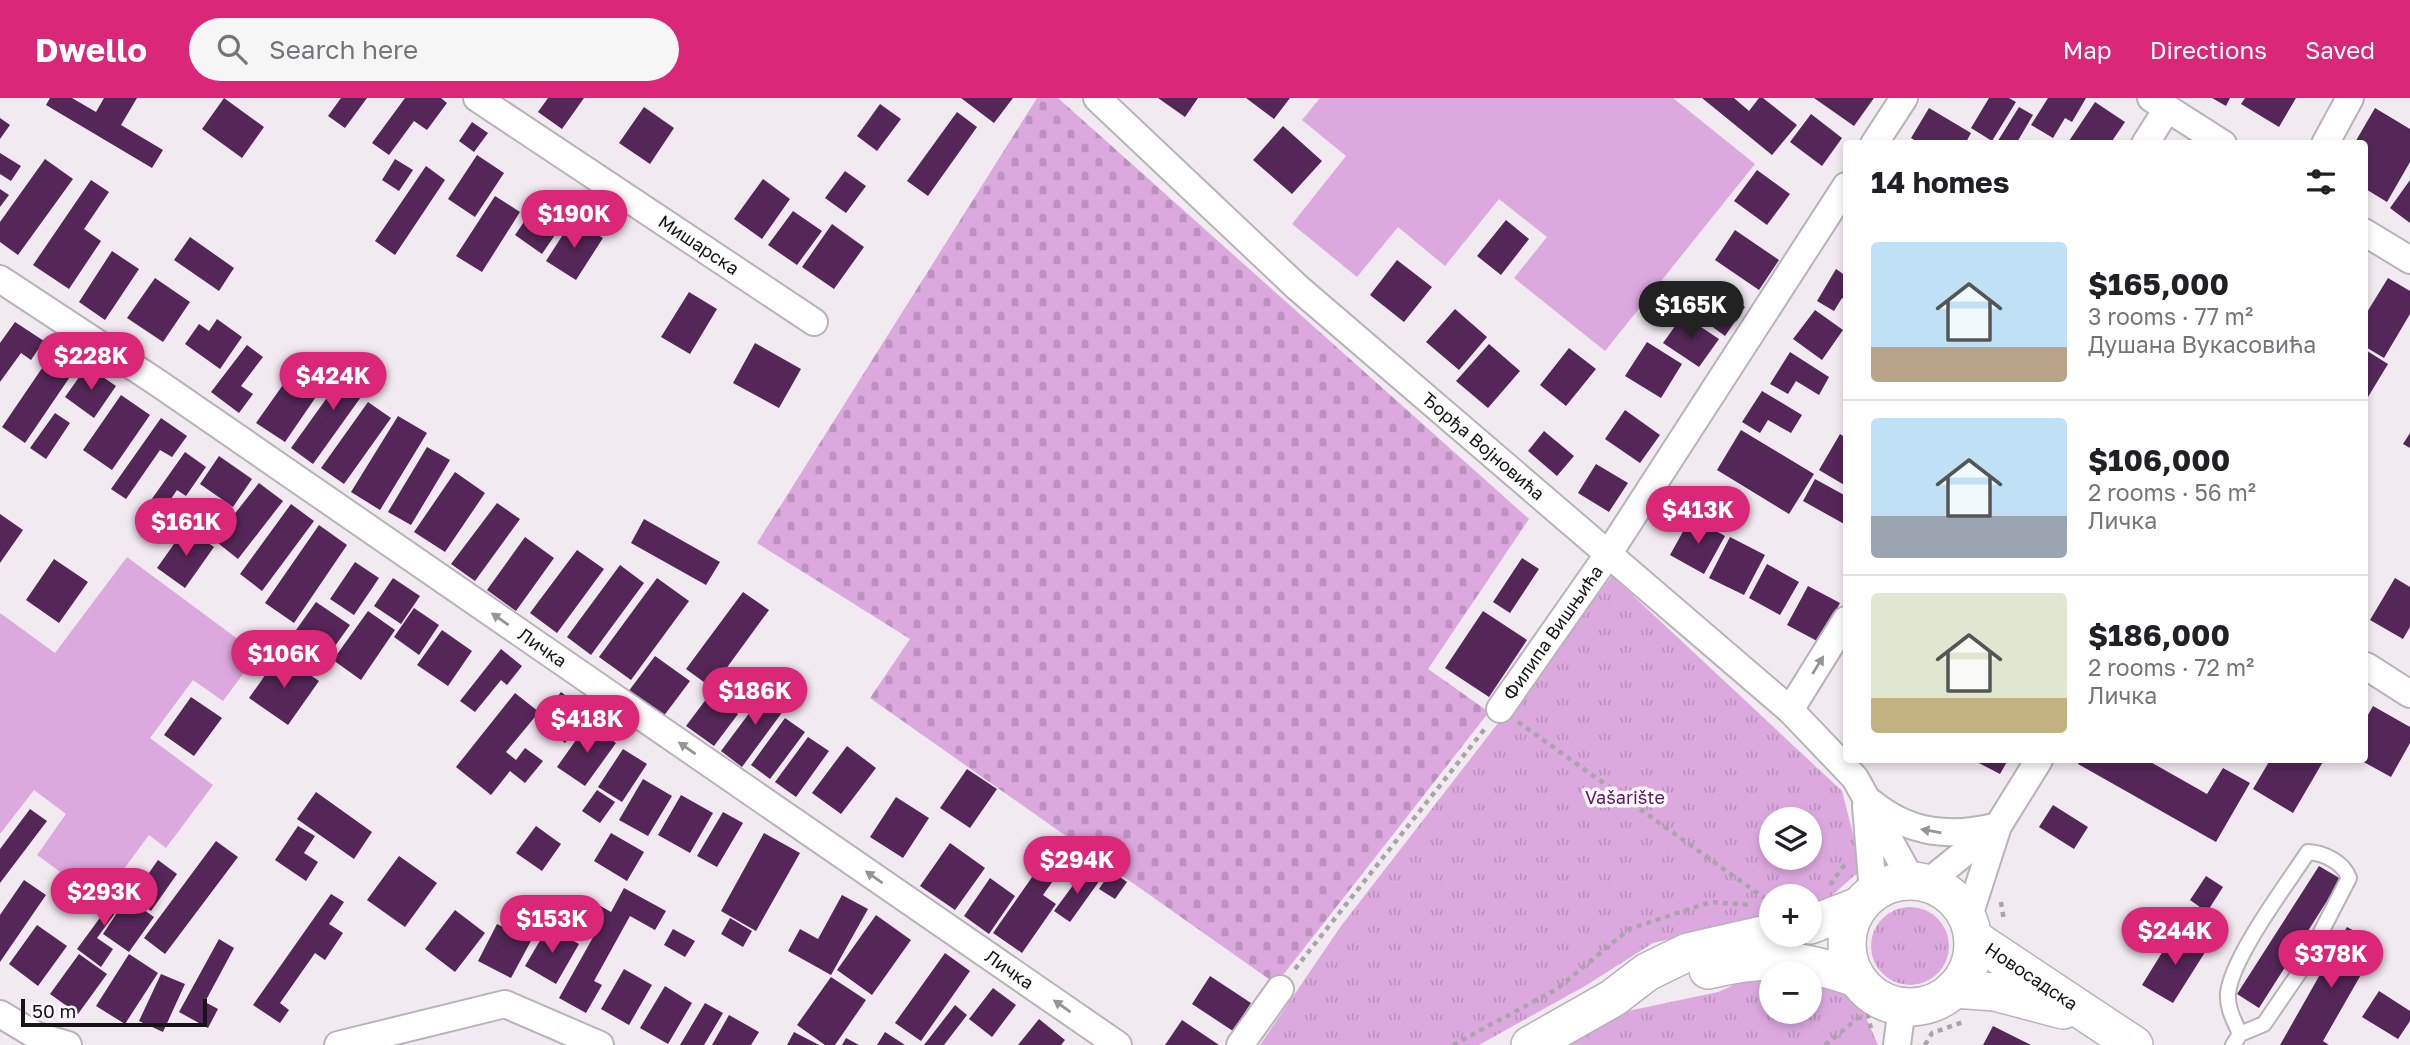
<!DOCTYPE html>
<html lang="en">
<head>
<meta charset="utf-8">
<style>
  body { margin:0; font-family:"Golos Text",sans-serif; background:#f6f6f6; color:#202124; height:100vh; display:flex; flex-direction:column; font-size:26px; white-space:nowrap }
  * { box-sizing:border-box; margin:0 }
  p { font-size:23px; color:#757577 }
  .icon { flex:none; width:38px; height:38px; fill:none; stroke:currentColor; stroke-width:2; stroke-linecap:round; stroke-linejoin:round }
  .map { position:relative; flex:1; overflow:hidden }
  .details { position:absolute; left:1843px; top:42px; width:525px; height:623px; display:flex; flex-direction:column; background:#fff; border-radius:7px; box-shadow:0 4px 10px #0003 }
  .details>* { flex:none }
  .controls { position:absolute; left:1759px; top:709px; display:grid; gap:14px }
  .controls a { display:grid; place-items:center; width:63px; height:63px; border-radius:50%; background:#fff; box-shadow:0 4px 10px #0003; font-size:35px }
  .scale { position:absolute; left:21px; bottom:18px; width:186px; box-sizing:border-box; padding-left:7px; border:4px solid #161416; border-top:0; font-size:19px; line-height:24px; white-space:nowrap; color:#161416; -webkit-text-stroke:5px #fff7ff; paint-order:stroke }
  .price { position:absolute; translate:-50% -60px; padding:0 16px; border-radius:24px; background:#db2777; color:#fff; font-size:23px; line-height:46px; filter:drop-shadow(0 2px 4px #0008) }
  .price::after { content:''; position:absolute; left:50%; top:42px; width:21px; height:16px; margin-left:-10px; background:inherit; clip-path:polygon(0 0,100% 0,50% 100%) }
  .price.active { background:#222; color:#fff }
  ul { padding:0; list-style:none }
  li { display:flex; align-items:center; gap:21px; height:175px; padding:0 28px }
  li+li { border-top:2px solid #e0e0e0 }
  li span { display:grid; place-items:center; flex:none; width:196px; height:140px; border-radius:7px; color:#555 }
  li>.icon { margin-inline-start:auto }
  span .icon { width:84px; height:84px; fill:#fffc; stroke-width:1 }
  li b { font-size:30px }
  h2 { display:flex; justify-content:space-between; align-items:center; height:84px; padding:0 28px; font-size:30px }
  header { display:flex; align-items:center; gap:42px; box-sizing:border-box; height:98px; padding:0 35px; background:#db2777; color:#fff }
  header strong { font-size:33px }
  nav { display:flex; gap:38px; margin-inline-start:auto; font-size:24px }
  .search { width:490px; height:63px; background:#f6f6f6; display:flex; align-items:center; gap:18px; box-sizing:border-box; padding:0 24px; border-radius:38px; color:#757577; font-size:26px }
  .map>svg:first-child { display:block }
  .grass { fill:url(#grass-tufts); fill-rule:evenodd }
  .cemetery { fill:url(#cemetery-stones) }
  .garden { fill:#dca9df }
  .building { fill:#542758 }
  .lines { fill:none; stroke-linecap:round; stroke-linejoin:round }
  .lane-casing { stroke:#b9b2b9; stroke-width:18 }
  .street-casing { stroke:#b9b2b9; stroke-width:30 }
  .secondary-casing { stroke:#b9b2b9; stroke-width:40 }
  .path { stroke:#aaa4aa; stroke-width:4.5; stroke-dasharray:5 5; stroke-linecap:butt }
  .lane { stroke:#fff; stroke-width:14 }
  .street { stroke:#fff; stroke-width:26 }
  .secondary { stroke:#fff; stroke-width:37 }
  .oneway { fill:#969596 }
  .labels { text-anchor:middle; stroke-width:7; stroke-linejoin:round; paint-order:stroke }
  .street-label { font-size:18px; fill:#161416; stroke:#fff7ff }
  .park-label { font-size:18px; fill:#58195d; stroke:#fff7ff }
</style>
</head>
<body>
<header>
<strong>Dwello</strong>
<div class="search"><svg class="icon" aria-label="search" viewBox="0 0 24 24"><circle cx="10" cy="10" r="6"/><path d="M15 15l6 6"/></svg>Search here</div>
<nav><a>Map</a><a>Directions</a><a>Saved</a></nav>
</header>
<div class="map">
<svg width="2410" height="947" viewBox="0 0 2410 947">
  <defs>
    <pattern id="grass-tufts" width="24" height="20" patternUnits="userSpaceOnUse" patternTransform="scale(1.75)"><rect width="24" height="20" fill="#dca9df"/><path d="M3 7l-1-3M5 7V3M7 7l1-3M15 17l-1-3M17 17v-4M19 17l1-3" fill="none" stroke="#bc91bf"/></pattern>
    <pattern id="cemetery-stones" width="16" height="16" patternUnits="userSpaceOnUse" patternTransform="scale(1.75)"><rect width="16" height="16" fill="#dca9df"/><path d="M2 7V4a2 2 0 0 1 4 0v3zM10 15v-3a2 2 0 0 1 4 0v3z" fill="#bc91bf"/></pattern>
  </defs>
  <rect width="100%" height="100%" fill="#f1eaf1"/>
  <path class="grass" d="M1612,478L1842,693L1862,771L1823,805L1810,808V798H1771V817L1653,845L1585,888L1479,947H1260L1341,828ZM1771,721H1810V760H1771Z
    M1871 848a39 39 0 1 1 78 0a39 39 0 1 1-78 0Z
    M1758,876L1771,877V914H1810V882L1847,894L1864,915L1878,947H1562L1623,914L1718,894Z"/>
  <path class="cemetery" d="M1037,0H1058L1529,421L1428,571L1489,614L1276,886L870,600L910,541L757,445Z"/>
  <path class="garden" d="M1320,0H1673L1755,66L1605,253L1514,180L1547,139L1499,101L1445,168L1398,129L1357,179L1292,126L1346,58L1302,22Z
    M127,459L258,556L223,603L193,582L150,640L213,687L166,750L149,737L100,803L37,757L66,716L34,692L0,736V515L55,555Z"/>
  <path class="building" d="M50,0H72L96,14L104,0H137L121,27L163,52L152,70L46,7Z
    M224,0L264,29L242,60L202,31Z
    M341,0H367L345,30L328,18Z
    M405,0H441L447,5L427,32L414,23L389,57L372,45Z
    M548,0H584L562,31L538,14Z
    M961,0H1013L994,25Z
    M1158,0H1198L1185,19Z
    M1246,0H1290L1274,21Z
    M1702,0H1734L1749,13L1759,0H1763L1797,27L1772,57Z
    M1814,0H1874L1854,28Z
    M1989,0H2009L2016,4L1992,43L1971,30Z
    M2048,0H2086L2072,24L2065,20L2053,40L2031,27Z
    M2212,0H2230L2226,8Z
    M2245,0H2296L2279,29L2241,6Z
    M2095,4L2125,24L2110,46L2093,43L2091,46H2067Z
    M880,6L901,21L877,53L857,38Z
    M644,9L674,30L650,66L619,45Z
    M2019,9L2033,17L2016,46H1996Z
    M1929,10L1971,35L1965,46H1921L1911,40Z
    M2375,10L2410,31V64L2387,104L2364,90V46H2354Z
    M957,14L977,29L928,98L907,83Z
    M1811,16L1842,40L1822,68L1790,44Z
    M0,20L10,27L0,41Z
    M472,24L488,35L474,54L459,43Z
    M1283,28L1322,63L1292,96L1253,62Z
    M0,55L21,68L11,83L0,76Z
    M477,57L504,75L475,119L448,101Z
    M45,61L73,81L18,157L0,144V124Z
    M395,61L413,72L399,93L382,82Z
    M426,68L445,82L395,157L375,143Z
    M1757,72L1790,96L1767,127L1734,103Z
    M845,73L866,88L846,115L825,100Z
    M763,81L790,101L762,141L734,121Z
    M91,82L109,94L84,131L101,143L69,191L33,167Z
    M2410,82V125L2390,110Z
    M0,91L9,97L0,109Z
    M495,98L520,114L482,174L456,158Z
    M541,99L568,118L542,156L515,137Z
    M793,113L822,133L797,167L768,147Z
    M573,121L603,140L576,182L546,163Z
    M1506,122L1529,141L1501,177L1477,158Z
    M832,126L864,149L834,191L802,169Z
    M1735,132L1779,162L1759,192L1715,162Z
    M190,139L234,170L219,193L174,162Z
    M112,153L139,171L105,222L79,204Z
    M1397,162L1432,189L1404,224L1370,197Z
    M1836,171L1846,178V202L1842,200L1834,213L1817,203Z
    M155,180L190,204L163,244L127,220Z
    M2388,180L2410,193V216L2384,260L2364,248V219Z
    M1708,183L1745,209L1725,238L1688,211Z
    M689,194L717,211L690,256L661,239Z
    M1455,211L1487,239L1459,272L1426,244Z
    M1815,212L1843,232L1822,262L1793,241Z
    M1683,217L1719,241L1699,269L1663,245Z
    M217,221L242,239L220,271L185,246L199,226L209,233Z
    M15,224L44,243L31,262L21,255L0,284V245Z
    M1647,244L1682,266L1661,300L1625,278Z
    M755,245L801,271L779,310L733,285Z
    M1489,246L1520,273L1488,310L1456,283Z
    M247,247L263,259L241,288L253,296L239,315L211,294Z
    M1569,250L1596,271L1566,308L1540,287Z
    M55,251L78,267L25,345L2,329Z
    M2364,251L2388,266L2368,299L2364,296Z
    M1790,254L1829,279L1819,297L1796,283L1788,296L1770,286Z
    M354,262L376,278L313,366L291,350Z
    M87,268L116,288L94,320L65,299Z
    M292,274L320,293L285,344L256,325Z
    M1762,293L1802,317L1791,335L1768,322L1760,335L1742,324Z
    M121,297L150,317L112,372L83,352Z
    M368,304L391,320L344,386L321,370Z
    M1625,312L1660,337L1640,365L1605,341Z
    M55,315L70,325L46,361L30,350Z
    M398,318L427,335L380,412L351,394Z
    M161,320L187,338L172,359L160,352L126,401L111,391Z
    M1741,332L1814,376L1789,416L1717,372Z
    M1544,333L1574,358L1557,378L1528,353Z
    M2410,335V350L2403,346Z
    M1840,336L1846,340V388L1819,372Z
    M427,349L450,362L411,427L388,414Z
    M185,354L206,369L186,398L177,392L162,414L149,405Z
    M219,358L252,381L233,409L200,386Z
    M1596,366L1628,385L1609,414L1578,395Z
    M455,374L485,395L445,454L414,434Z
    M1815,381L1846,398V427L1803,403Z
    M259,385L283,403L238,461L214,442Z
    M497,405L520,421L475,483L451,466Z
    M291,406L314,423L262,493L240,476Z
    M0,416L23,432L0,465Z
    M1691,419L1725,438L1704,476L1670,457Z
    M644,421L720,464L706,487L631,445Z
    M319,427L347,447L294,525L265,505Z
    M186,429L214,449L185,490L157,470Z
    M525,439L554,460L516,513L487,492Z
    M1730,439L1765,457L1744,497L1709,480Z
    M577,452L604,471L557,535L530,515Z
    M1522,460L1539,471L1510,515L1493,504Z
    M54,461L88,484L59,525L26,502Z
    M355,464L379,480L354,517L330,501Z
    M1767,466L1799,484L1780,517L1749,500Z
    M620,467L644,485L591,557L567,539Z
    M393,480L420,498L401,526L374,508Z
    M657,480L689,503L631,582L599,559Z
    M2395,480L2410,489V529L2403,541L2370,522Z
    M1808,488L1840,505L1819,544L1787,527Z
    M743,494L769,512L712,590L686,571Z
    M316,504L350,527L330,555L296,532Z
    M414,510L439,527L419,557L394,539Z
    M368,513L395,532L361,582L333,562Z
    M1483,513L1527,542L1489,599L1445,570Z
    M442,532L472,553L448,588L417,567Z
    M501,551L522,568L507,587L501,582L475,614L460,603Z
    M280,556L319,583L288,627L249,600Z
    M655,558L690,583L663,619L628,594Z
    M768,590L789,605L742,669L721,653Z
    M561,594L589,615L565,645L538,624Z
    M515,595L539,614L506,654L516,662L525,650L543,663L525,685L510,673L491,697L456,669Z
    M710,596L738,616L714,648L686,628Z
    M191,599L222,620L194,658L164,637Z
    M2373,608L2410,629V645L2391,679L2360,662H2364V624Z
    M785,620L805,634L770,681L751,667Z
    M588,625L616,645L585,688L557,669Z
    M808,639L829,653L796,699L775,684Z
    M847,648L876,670L841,716L812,695Z
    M623,651L647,666L622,704L598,689Z
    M1973,662H2008L2000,676Z
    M2080,662H2147L2207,696L2223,670L2250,685L2216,744L2078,666Z
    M2270,662H2324L2293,715L2253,691Z
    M967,671L997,691L970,730L940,710Z
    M643,681L672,698L648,738L619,722Z
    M597,692L615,704L600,725L582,713Z
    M316,694L372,734L354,761L297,721Z
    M681,697L713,715L690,755L658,737Z
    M896,699L929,720L903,760L870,739Z
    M2053,707L2088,729L2074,751L2039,729Z
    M30,711L47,723L0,785V751Z
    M723,714L743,725L717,769L697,758Z
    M298,728L315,738L304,755L318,764L306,783L275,762Z
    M536,728L561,746L542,773L516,755Z
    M611,735L644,754L627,783L594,763Z
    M764,735L800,755L756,833L721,813Z
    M216,743L238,759L165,856L144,840Z
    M950,745L985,770L955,812L920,788Z
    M1051,752L1067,763L1043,797L1056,806L1022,855L993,835Z
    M399,758L437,785L405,829L367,802Z
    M158,762L177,776L151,813L132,799Z
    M2319,768L2341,781L2259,910L2237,896Z
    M1085,771L1100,782L1070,824L1054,813Z
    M1111,773L1127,784L1115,801L1099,791Z
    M2206,778L2223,789L2207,814L2190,802Z
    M130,779L137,785L97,840L113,851L101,869L77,851Z
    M990,780L1015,798L989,836L964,818Z
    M24,782L46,797L0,864V817Z
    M624,790L666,813L655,832L630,818L594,883L602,887L586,915L559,900L596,834L572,821L585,799L611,814Z
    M331,796L344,804L329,826L343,835L325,862L315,855L280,905L289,912L280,925L253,907Z
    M842,797L868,811L831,877L788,853L800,831L818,841Z
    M127,800L154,819L129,854L103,836Z
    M519,806L535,814L522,835L532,841L511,880L478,863L497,826L505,830Z
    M455,812L485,835L455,874L425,851Z
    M876,817L911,842L872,897L837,872Z
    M730,820L752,833L743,849L721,836Z
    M37,827L67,848L38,888L9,866Z
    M548,829L579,846L556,886L525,868Z
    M2347,829L2378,847L2323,943L2329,947H2280Z
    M673,831L695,843L685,859L664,847Z
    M2176,832L2207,851L2173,905L2142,887Z
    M219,841L234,850L205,904L218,911L208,930L179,914Z
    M945,855L970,873L921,943L895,925Z
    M79,856L107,876L78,916L50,896Z
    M129,856L158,875L125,926L96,908Z
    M624,871L652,887L629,927L601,911Z
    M161,876L185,886L163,934L139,923Z
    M1210,878L1251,905L1233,933L1192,906Z
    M831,879L866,902L835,947H825L797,927Z
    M665,888L692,905L668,946L640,930Z
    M993,890L1016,907L992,939L969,921Z
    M2379,893L2410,913V923L2398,941L2362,919Z
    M705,905L723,915L704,947H680Z
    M955,907L967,917L944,947H924Z
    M729,917L759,934L751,947H712Z
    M1039,921L1065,942L1061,947H1018Z
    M1182,922L1219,947H1165Z
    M1993,928L2031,947H1983Z
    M794,934L819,947H787Z
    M885,934L905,947H877Z
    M846,940L859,947H842Z"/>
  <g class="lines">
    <defs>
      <path id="lane" d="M2233,947L2240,936L2264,926L2303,869L2349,780C2343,764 2324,755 2308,754C2287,786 2232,859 2228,895C2227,911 2234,922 2240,936"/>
      <g id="street">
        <path id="s1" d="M477,0L814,224"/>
        <path id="s2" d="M1097,0L1297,189L1790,612L1855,680L1912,783"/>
        <path d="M2151,0L2223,46"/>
        <path d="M1874,46L1904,0"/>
        <path d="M2145,46L2167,11"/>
        <path d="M2325,46L2350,0"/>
        <path d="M2364,134L2410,162"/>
        <path id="s3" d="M0,181L158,285L1118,947"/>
        <path d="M2366,568L2410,596"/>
        <path id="s4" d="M1500,611L1607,458L1846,88"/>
        <path d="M1790,612L1846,522"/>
        <path d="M1872,705C1910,736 1951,740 1998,728"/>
        <path d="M1866,708L1873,795"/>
        <path d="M1927,785L1994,731"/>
        <path d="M1968,821L1998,728L2039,662"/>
        <path d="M0,916L37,938L68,947"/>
        <path d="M338,947L505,906L600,947"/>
        <path d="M1240,947L1280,891"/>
        <path d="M1897,947L1902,909"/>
      </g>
      <g id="secondary">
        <circle cx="1910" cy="846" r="63"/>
        <path d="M1810,827L1859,808"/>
        <path id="s5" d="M1973,840L2134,947"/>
        <path d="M1708,872C1767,858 1799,860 1856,880"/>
        <path d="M1954,891L1995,894L2063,912"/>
        <path d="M1530,947L1613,900L1647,874L1688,854L1771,835"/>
      </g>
    </defs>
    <use href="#lane" class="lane-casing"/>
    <use href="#street" class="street-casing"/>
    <use href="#secondary" class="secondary-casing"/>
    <path class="path" d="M1518,624L1770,804
      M1830,787L1845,766
      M2001,804L2004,823
      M1295,871L1487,628
      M1865,906L1872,935
      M1453,947L1557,891L1629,831L1711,804L1751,807
      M1825,947L1864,915
      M1925,947L1932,935L1963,924"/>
    <use href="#lane" class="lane"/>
    <use href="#street" class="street"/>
    <use href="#secondary" class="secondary"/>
  </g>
  <defs><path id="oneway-solid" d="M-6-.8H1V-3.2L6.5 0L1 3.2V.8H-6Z" transform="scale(1.75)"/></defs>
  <g class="oneway">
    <use href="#oneway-solid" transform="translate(500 521) rotate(-145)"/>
    <use href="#oneway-solid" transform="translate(1818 567) rotate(-58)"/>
    <use href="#oneway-solid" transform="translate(687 650) rotate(-145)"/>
    <use href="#oneway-solid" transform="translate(1931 733) rotate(-170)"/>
    <use href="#oneway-solid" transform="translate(874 779) rotate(-145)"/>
    <use href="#oneway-solid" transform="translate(1062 908) rotate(-145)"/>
  </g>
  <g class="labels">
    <g class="street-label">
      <text dy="6" stroke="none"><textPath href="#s1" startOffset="266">Мишарска</textPath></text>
      <text dy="6" stroke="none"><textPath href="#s2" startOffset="520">Ђорђа Војновића</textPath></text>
      <text dy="6" stroke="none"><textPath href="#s4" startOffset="93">Филипа Вишњића</textPath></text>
      <text dy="6" stroke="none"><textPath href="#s3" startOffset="656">Личка</textPath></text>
      <text dy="6" stroke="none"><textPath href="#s3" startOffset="1223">Личка</textPath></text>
      <text dy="6" stroke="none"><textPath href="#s5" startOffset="70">Новосадска</textPath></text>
    </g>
    <g class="park-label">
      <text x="1625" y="706">Vašarište</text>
    </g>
  </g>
</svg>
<div class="controls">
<a><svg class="icon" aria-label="layers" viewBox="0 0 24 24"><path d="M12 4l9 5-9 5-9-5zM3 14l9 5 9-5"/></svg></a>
<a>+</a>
<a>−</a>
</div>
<div class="scale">50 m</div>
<b class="price" style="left:574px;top:152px">$190K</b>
<b class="price active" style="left:1691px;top:243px">$165K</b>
<b class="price" style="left:91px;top:294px">$228K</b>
<b class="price" style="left:333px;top:314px">$424K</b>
<b class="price" style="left:1698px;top:448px">$413K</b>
<b class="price" style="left:186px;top:460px">$161K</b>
<b class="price" style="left:284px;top:592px">$106K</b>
<b class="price" style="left:755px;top:629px">$186K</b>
<b class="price" style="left:587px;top:657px">$418K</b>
<b class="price" style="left:1077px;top:798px">$294K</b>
<b class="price" style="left:104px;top:830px">$293K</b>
<b class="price" style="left:552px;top:857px">$153K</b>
<b class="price" style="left:2175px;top:869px">$244K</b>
<b class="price" style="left:2331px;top:892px">$378K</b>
<section class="details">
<h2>14 homes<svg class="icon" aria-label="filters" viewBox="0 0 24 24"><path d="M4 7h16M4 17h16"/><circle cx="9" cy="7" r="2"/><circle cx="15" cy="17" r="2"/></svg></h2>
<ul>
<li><span style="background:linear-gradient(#bfe0f5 75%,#b9a48a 0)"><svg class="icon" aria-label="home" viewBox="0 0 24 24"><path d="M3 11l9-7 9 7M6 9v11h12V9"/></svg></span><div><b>$165,000</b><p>3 rooms · 77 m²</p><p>Душана Вукасовића</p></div></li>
<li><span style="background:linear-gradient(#bfe0f5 70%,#9aa5b1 0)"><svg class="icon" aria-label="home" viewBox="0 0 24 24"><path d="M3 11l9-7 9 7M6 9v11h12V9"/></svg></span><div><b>$106,000</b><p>2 rooms · 56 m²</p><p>Личка</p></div></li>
<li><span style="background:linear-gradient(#dfe7d0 75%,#c2b280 0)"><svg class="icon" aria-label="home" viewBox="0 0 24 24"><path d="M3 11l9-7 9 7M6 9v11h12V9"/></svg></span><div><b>$186,000</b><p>2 rooms · 72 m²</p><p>Личка</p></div></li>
</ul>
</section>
</div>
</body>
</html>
